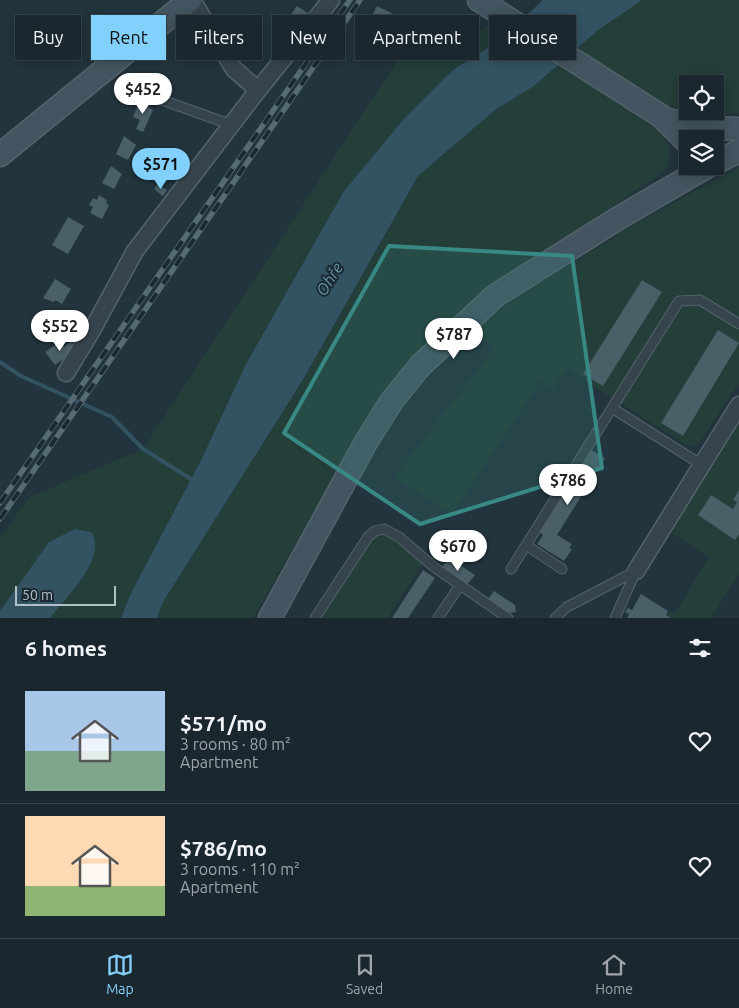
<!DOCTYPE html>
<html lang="en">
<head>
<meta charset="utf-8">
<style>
  body { margin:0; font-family:Ubuntu,sans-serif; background:#27333a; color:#f1f3f6; height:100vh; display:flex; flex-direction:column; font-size:19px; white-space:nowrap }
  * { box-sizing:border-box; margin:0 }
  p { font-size:16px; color:#9fa5aa }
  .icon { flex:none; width:28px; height:28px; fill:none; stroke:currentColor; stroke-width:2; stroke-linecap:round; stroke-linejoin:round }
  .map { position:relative; height:618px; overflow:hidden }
  .details { display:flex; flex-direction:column; background:#1a272e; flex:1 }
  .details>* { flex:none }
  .guide { position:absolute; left:15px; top:15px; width:710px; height:45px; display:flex; gap:10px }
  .buttons { position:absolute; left:679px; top:75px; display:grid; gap:10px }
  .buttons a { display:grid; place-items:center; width:45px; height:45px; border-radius:0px; background:#1a272e; box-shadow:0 2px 12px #0003,0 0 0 1px #38444a; font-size:25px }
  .scale { position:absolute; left:15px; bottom:12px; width:101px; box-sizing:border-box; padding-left:5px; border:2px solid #b1c0c8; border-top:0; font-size:14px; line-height:18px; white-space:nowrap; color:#b1c0c8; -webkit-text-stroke:4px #1b2a32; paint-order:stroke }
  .price { position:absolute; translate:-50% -42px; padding:0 11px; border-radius:18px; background:#fff; color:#222; font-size:16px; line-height:32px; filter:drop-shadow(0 1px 2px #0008) }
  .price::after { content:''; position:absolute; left:50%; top:30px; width:15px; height:11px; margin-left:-8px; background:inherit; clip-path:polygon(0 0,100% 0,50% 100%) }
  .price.on { background:#82d0fc; color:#111 }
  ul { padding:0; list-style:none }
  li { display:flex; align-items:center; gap:15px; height:125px; padding:0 25px }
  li+li { border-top:1px solid #38444a }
  li span { display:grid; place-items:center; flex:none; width:140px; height:100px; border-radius:0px; color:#555 }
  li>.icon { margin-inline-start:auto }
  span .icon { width:60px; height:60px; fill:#fffc; stroke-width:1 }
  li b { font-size:21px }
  h2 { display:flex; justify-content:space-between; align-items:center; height:60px; padding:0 25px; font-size:21px }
  .tag { padding:0 18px; border-radius:0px; background:#1a272e; box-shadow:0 2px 12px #0003,0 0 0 1px #38444a; font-size:18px; line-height:45px }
  .tag.on { background:#82d0fc; color:#111 }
  .menu { display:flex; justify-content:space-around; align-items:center; height:70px; border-top:1px solid #38444a; background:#1a272e; font-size:14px; color:#9fa5aa }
  .menu a { display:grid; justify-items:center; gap:2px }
  .menu .on { color:#82d0fc }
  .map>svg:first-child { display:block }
  .green { fill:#243e3a }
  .water { fill:#335363 }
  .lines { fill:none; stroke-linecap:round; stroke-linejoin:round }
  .stream { stroke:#335363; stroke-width:4 }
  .building { fill:#4a5f68 }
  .lane-casing { stroke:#54636b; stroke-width:11 }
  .street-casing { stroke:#54636b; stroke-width:19 }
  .secondary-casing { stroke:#54636b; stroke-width:25 }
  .lane { stroke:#36454d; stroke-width:9 }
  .street { stroke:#36454d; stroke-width:16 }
  .secondary { stroke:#435560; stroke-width:22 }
  .rail-casing { stroke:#576b74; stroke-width:5.5 }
  .rail { stroke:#1b2a32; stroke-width:4; stroke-dasharray:11; stroke-linecap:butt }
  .marked { fill:#388884; fill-opacity:0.2; stroke:#388884; stroke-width:4; stroke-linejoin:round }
  .labels { text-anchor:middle; stroke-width:4; stroke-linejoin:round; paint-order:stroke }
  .water-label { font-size:16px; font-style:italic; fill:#6895a9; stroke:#1b2a32 }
</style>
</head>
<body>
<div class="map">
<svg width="739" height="618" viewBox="0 0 739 618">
  <rect width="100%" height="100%" fill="#22343d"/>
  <path class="green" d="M642,0H739V113L717,114L695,111H715V84H688L687,110L668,105L656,126C668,141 675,151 666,170L496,285L382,393L253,618H157L163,602L304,378L418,176L495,110L534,86L597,31Z
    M494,23L509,32L454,69L402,121L344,191L247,362L202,458L130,595L121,618H0V538L29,497L143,449L402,54L424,35L443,42L476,33Z
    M739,167V383L698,445L688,446L596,388L568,367L553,389L541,381L452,514L394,477L495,348L485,341L467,338C511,296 566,267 617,236L622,231Z
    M739,417V490L733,499L737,502L733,509L711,495L698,515L735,539L739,534V574L711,618H671L666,615L668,611L675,613L709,557L668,531Z
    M377,533C396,532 411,551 424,561L388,618H319L371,537Z"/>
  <path class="water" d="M543,0H642L597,31L534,86L495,110L418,176L304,378L163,602L157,618H121L130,595L202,458L247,362L344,191L402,121L454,69L500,40Z
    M75,529L91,532C109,556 65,599 50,618H0V611L49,542Z"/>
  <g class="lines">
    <path class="stream" d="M0,362L21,376L112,417L143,449L194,481"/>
  </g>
  <path class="building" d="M297,6L309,14L298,29L283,18L286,13L290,16Z
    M377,6L402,18L396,29L378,20L373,31L366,28Z
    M140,100L147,103L146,106L153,110L143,132L136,129L140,120L133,117Z
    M124,136L136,145L128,160L116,154Z
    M111,166L122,174L114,189L102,183Z
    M158,184L167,190L163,196L154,189Z
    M99,195L107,200L106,203L109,205L102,219L90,213L93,207L89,205L93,198L97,200Z
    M68,217L84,226L68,254L52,245Z
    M55,279L71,289L62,304L55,300L54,302L43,298Z
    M642,280L662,292L603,386L583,374Z
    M718,330L739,343L683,436L661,423Z
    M60,342L64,347L71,342L77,350L55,365L45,352Z
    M589,449L605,458L557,535L572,544L569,548L572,549L564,561L537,544L543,535L538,531Z
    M739,490V534L735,540L698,515L711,495L733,509L737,502L733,500Z
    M449,558L475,575L467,585L441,568Z
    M423,570L435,578L408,618H392Z
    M494,591L515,605L516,612L509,613L488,599Z
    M641,594L668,611L666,615L671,618H627L629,614L625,612L628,608L632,610Z"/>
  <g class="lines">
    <defs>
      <path id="lane" d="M162,100L232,125
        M702,465L612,408L679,301L700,300L739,324
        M526,545L562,569
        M511,569L612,408
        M315,618L368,537L375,531L384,529L399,537L434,567L508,618
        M438,618L460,585
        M555,618L567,607L636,571L615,618"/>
      <path id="street" d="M192,0L234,69L258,90
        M66,373L91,332L135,251L258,90L331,0
        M636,571L739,405"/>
      <path id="secondary" d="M479,0L661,116L688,143
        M665,119L693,127L739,129
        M0,155L190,0
        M715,163L739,151
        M270,618L366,442L391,402L420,366L495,296L617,219L708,166"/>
    </defs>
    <use href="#lane" class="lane-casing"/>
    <use href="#street" class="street-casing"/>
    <use href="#secondary" class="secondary-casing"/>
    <use href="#lane" class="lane"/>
    <use href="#street" class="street"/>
    <use href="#secondary" class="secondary"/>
    <defs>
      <path id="rail" d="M0,503L350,0
        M0,519L360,0"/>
    </defs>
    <use href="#rail" class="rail-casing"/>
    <use href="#rail" class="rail"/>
  </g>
  <path class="marked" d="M389,246L572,256L602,468L420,524L284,433Z"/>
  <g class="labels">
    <g class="water-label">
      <text transform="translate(329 279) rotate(-58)" y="6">Ohře</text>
    </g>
  </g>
</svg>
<div class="buttons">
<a><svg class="icon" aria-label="locate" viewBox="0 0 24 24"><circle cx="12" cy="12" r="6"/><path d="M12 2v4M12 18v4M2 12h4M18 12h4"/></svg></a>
<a><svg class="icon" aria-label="layers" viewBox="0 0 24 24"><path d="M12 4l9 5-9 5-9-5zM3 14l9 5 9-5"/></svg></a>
</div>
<div class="scale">50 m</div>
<b class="price" style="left:143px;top:115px">$452</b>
<b class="price on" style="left:161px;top:190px">$571</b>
<b class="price" style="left:60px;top:352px">$552</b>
<b class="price" style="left:454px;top:360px">$787</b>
<b class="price" style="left:568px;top:506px">$786</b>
<b class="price" style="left:458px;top:572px">$670</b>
<div class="guide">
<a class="tag">Buy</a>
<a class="tag on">Rent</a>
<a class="tag">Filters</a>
<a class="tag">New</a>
<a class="tag">Apartment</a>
<a class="tag">House</a>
</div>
</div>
<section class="details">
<h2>6 homes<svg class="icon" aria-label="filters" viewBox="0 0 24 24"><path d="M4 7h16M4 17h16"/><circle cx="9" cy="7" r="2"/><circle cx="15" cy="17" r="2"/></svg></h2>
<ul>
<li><span style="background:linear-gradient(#a9c7e8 60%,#7fa58c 0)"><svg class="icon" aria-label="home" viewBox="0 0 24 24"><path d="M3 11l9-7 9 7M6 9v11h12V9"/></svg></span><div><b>$571/mo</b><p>3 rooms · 80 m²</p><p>Apartment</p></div><svg class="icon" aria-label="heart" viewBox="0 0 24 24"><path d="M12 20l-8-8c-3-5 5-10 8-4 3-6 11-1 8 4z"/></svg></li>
<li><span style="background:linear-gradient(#ffd9b3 70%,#8fb573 0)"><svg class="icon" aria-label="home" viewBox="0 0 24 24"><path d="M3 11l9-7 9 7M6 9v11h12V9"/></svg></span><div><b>$786/mo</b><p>3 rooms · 110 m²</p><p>Apartment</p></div><svg class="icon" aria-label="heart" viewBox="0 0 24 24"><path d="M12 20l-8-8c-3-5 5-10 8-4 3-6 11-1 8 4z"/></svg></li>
</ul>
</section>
<nav class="menu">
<a class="on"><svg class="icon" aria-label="map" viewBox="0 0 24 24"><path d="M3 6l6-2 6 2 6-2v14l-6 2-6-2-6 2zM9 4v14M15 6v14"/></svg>Map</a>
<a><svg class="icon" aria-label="saved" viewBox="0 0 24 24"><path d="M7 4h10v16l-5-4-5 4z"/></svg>Saved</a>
<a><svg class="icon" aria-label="home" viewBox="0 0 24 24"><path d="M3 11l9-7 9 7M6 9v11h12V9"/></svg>Home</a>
</nav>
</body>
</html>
